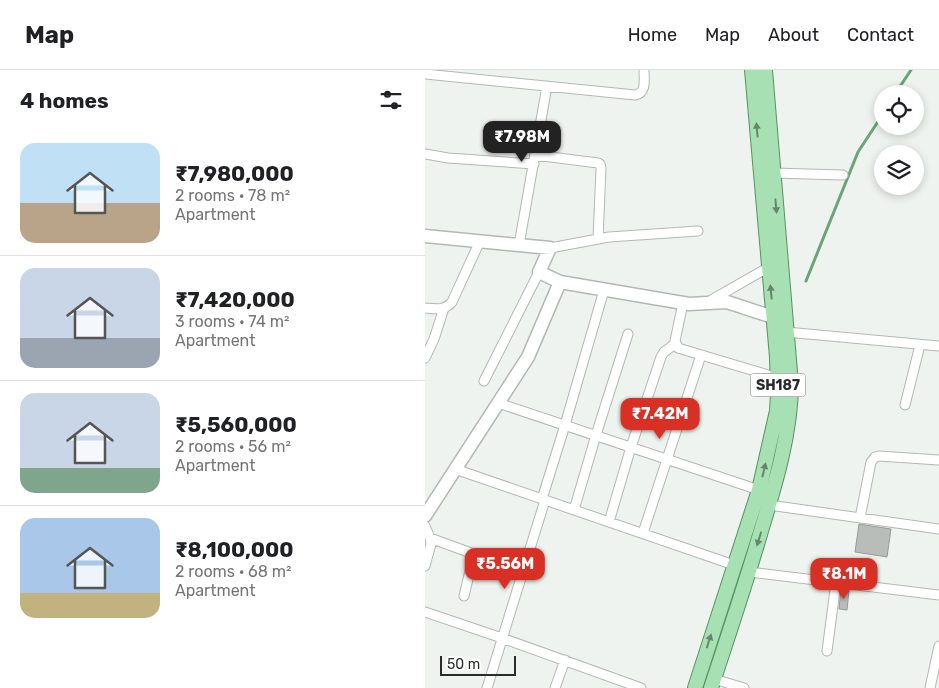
<!DOCTYPE html>
<html lang="en">
<head>
<meta charset="utf-8">
<style>
  body { margin:0; font-family:Rubik,sans-serif; background:#f2f2f2; color:#202124; height:100vh; display:flex; flex-direction:column; font-size:19px; white-space:nowrap }
  * { box-sizing:border-box; margin:0 }
  p { font-size:16px; color:#757577 }
  .icon { flex:none; width:28px; height:28px; fill:none; stroke:currentColor; stroke-width:2; stroke-linecap:round; stroke-linejoin:round }
  .map { position:relative; flex:1; overflow:hidden }
  .details { display:flex; flex-direction:column; background:#fff; width:425px }
  .details>* { flex:none }
  .controls { position:absolute; left:449px; top:15px; display:grid; gap:10px }
  .controls a { display:grid; place-items:center; width:50px; height:50px; border-radius:50%; background:#fff; box-shadow:0 2px 8px #0003; font-size:25px }
  .scale { position:absolute; left:15px; bottom:12px; width:76px; box-sizing:border-box; padding-left:5px; border:2px solid #2a2c2b; border-top:0; font-size:14px; line-height:18px; white-space:nowrap; color:#2a2c2b; -webkit-text-stroke:4px #fff; paint-order:stroke }
  .price { position:absolute; translate:-50% -42px; padding:0 11px; border-radius:10px; background:#d93025; color:#fff; font-size:16px; line-height:32px; filter:drop-shadow(0 1px 2px #0008) }
  .price::after { content:''; position:absolute; left:50%; top:30px; width:15px; height:11px; margin-left:-8px; background:inherit; clip-path:polygon(0 0,100% 0,50% 100%) }
  .price.current { background:#222; color:#fff }
  ul { padding:0; list-style:none }
  li { display:flex; align-items:center; gap:15px; height:125px; padding:0 20px }
  li+li { border-top:1px solid #e0e0e0 }
  li span { display:grid; place-items:center; flex:none; width:140px; height:100px; border-radius:15px; color:#555 }
  li>.icon { margin-inline-start:auto }
  span .icon { width:60px; height:60px; fill:#fffc; stroke-width:1 }
  li b { font-size:21px }
  h2 { display:flex; justify-content:space-between; align-items:center; height:60px; padding:0 20px; font-size:21px }
  header { display:flex; align-items:center; gap:30px; box-sizing:border-box; height:70px; padding:0 25px; background:#fff; border-bottom:1px solid #e0e0e0 }
  header strong { font-size:24px }
  nav { display:flex; gap:28px; margin-inline-start:auto; font-size:18px }
  main { display:flex; flex:1; min-height:0 }
  .map>svg:first-child { display:block }
  .lines { fill:none; stroke-linecap:round; stroke-linejoin:round }
  .stream { stroke:#6aa675; stroke-width:3 }
  .building { fill:#b8bdb9; stroke:#989c98 }
  .street-casing { stroke:#b4b8b4; stroke-width:11 }
  .secondary-casing { stroke:#b4b8b4; stroke-width:15 }
  .primary-casing { stroke:#569363; stroke-width:16 }
  .street { stroke:#fff; stroke-width:9 }
  .secondary { stroke:#fff; stroke-width:12 }
  .primary { stroke:#a7e0b3; stroke-width:14 }
  .oneway { fill:#68866f }
  .labels { text-anchor:middle; stroke-width:4; stroke-linejoin:round; paint-order:stroke }
  .shield { fill:#fff; stroke:#6a6b6b; stroke-width:1 }
  .shield-label { font-size:14px; font-weight:bold; fill:#2a2c2b }
</style>
</head>
<body>
<header>
<strong>Map</strong>
<nav><a>Home</a><a>Map</a><a>About</a><a>Contact</a></nav>
</header>
<main>
<section class="details">
<h2>4 homes<svg class="icon" aria-label="filters" viewBox="0 0 24 24"><path d="M4 7h16M4 17h16"/><circle cx="9" cy="7" r="2"/><circle cx="15" cy="17" r="2"/></svg></h2>
<ul>
<li><span style="background:linear-gradient(#bfe0f5 60%,#b9a48a 0)"><svg class="icon" aria-label="home" viewBox="0 0 24 24"><path d="M3 11l9-7 9 7M6 9v11h12V9"/></svg></span><div><b>₹7,980,000</b><p>2 rooms · 78 m²</p><p>Apartment</p></div></li>
<li><span style="background:linear-gradient(#c9d6e8 70%,#9aa5b1 0)"><svg class="icon" aria-label="home" viewBox="0 0 24 24"><path d="M3 11l9-7 9 7M6 9v11h12V9"/></svg></span><div><b>₹7,420,000</b><p>3 rooms · 74 m²</p><p>Apartment</p></div></li>
<li><span style="background:linear-gradient(#c9d6e8 75%,#7fa58c 0)"><svg class="icon" aria-label="home" viewBox="0 0 24 24"><path d="M3 11l9-7 9 7M6 9v11h12V9"/></svg></span><div><b>₹5,560,000</b><p>2 rooms · 56 m²</p><p>Apartment</p></div></li>
<li><span style="background:linear-gradient(#a9c7e8 75%,#c2b280 0)"><svg class="icon" aria-label="home" viewBox="0 0 24 24"><path d="M3 11l9-7 9 7M6 9v11h12V9"/></svg></span><div><b>₹8,100,000</b><p>2 rooms · 68 m²</p><p>Apartment</p></div></li>
</ul>
</section>
<div class="map">
<svg width="514" height="618" viewBox="0 0 514 618">
  <rect width="100%" height="100%" fill="#eff3ef"/>
  <g class="lines">
    <path class="stream" d="M470,24L486,0
      M381,211L433,82L458,44"/>
  </g>
  <path class="building" d="M434,454L466,459L462,487L430,482Z
    M416,519L424,520L422,540L414,539Z"/>
  <g class="lines">
    <defs>
      <path id="street" d="M0,4L210,25C222,23 219,9 219,0
        M0,84L23,88L109,94
        M110,85L173,93L175,94L176,98L173,169
        M348,103L418,105
        M94,175L122,16
        M125,178L184,167L273,161
        M283,232L344,197
        M258,233L250,271L253,278L353,308
        M0,238C11,239 19,241 27,232L55,171
        M361,262L514,276
        M0,288L9,269L19,238
        M59,311L114,202
        M73,333L334,420
        M480,335L495,275
        M30,399L309,495
        M117,429L140,355L179,220
        M344,435L514,459
        M149,440L171,365L203,264
        M435,448L446,392L450,387L454,386L514,390
        M184,452L206,377L236,287L239,282L250,274
        M0,456L5,468L6,474L0,496
        M218,463L276,285
        M5,468L46,483L48,488L39,526
        M324,502L514,525
        M0,542L77,568L216,618
        M402,581L411,512
        M289,609L319,618
        M62,618L120,430
        M130,618L140,590
        M505,618L514,576"/>
      <path id="secondary" d="M0,166L125,178L114,202L135,212
        M0,446L103,287L135,212L264,234L302,232L348,247"/>
      <path id="primary" d="M270,618L334,420L352,341L353,323L352,287L327,0
        M286,618C303,566 321,513 336,461C350,415 366,363 366,314L340,0"/>
    </defs>
    <use href="#street" class="street-casing"/>
    <use href="#secondary" class="secondary-casing"/>
    <use href="#primary" class="primary-casing"/>
    <use href="#street" class="street"/>
    <use href="#secondary" class="secondary"/>
    <use href="#primary" class="primary"/>
  </g>
  <defs><path id="oneway-solid" d="M-6-.8H1V-3.2L6.5 0L1 3.2V.8H-6Z" transform="scale(1.25)"/></defs>
  <g class="oneway">
    <use href="#oneway-solid" transform="translate(332 60) rotate(-95)"/>
    <use href="#oneway-solid" transform="translate(351 136) rotate(85)"/>
    <use href="#oneway-solid" transform="translate(346 222) rotate(-95)"/>
    <use href="#oneway-solid" transform="translate(339 400) rotate(-77)"/>
    <use href="#oneway-solid" transform="translate(334 469) rotate(107)"/>
    <use href="#oneway-solid" transform="translate(284 571) rotate(-72)"/>
  </g>
  <g class="labels">
    <rect class="shield" x="325.5" y="303.5" width="55" height="23" rx="4"/>
    <g class="shield-label">
      <text x="353" y="320">SH187</text>
    </g>
  </g>
</svg>
<div class="controls">
<a><svg class="icon" aria-label="locate" viewBox="0 0 24 24"><circle cx="12" cy="12" r="6"/><path d="M12 2v4M12 18v4M2 12h4M18 12h4"/></svg></a>
<a><svg class="icon" aria-label="layers" viewBox="0 0 24 24"><path d="M12 4l9 5-9 5-9-5zM3 14l9 5 9-5"/></svg></a>
</div>
<div class="scale">50 m</div>
<b class="price current" style="left:97px;top:93px">₹7.98M</b>
<b class="price" style="left:235px;top:370px">₹7.42M</b>
<b class="price" style="left:80px;top:520px">₹5.56M</b>
<b class="price" style="left:419px;top:530px">₹8.1M</b>
</div>
</main>
</body>
</html>
